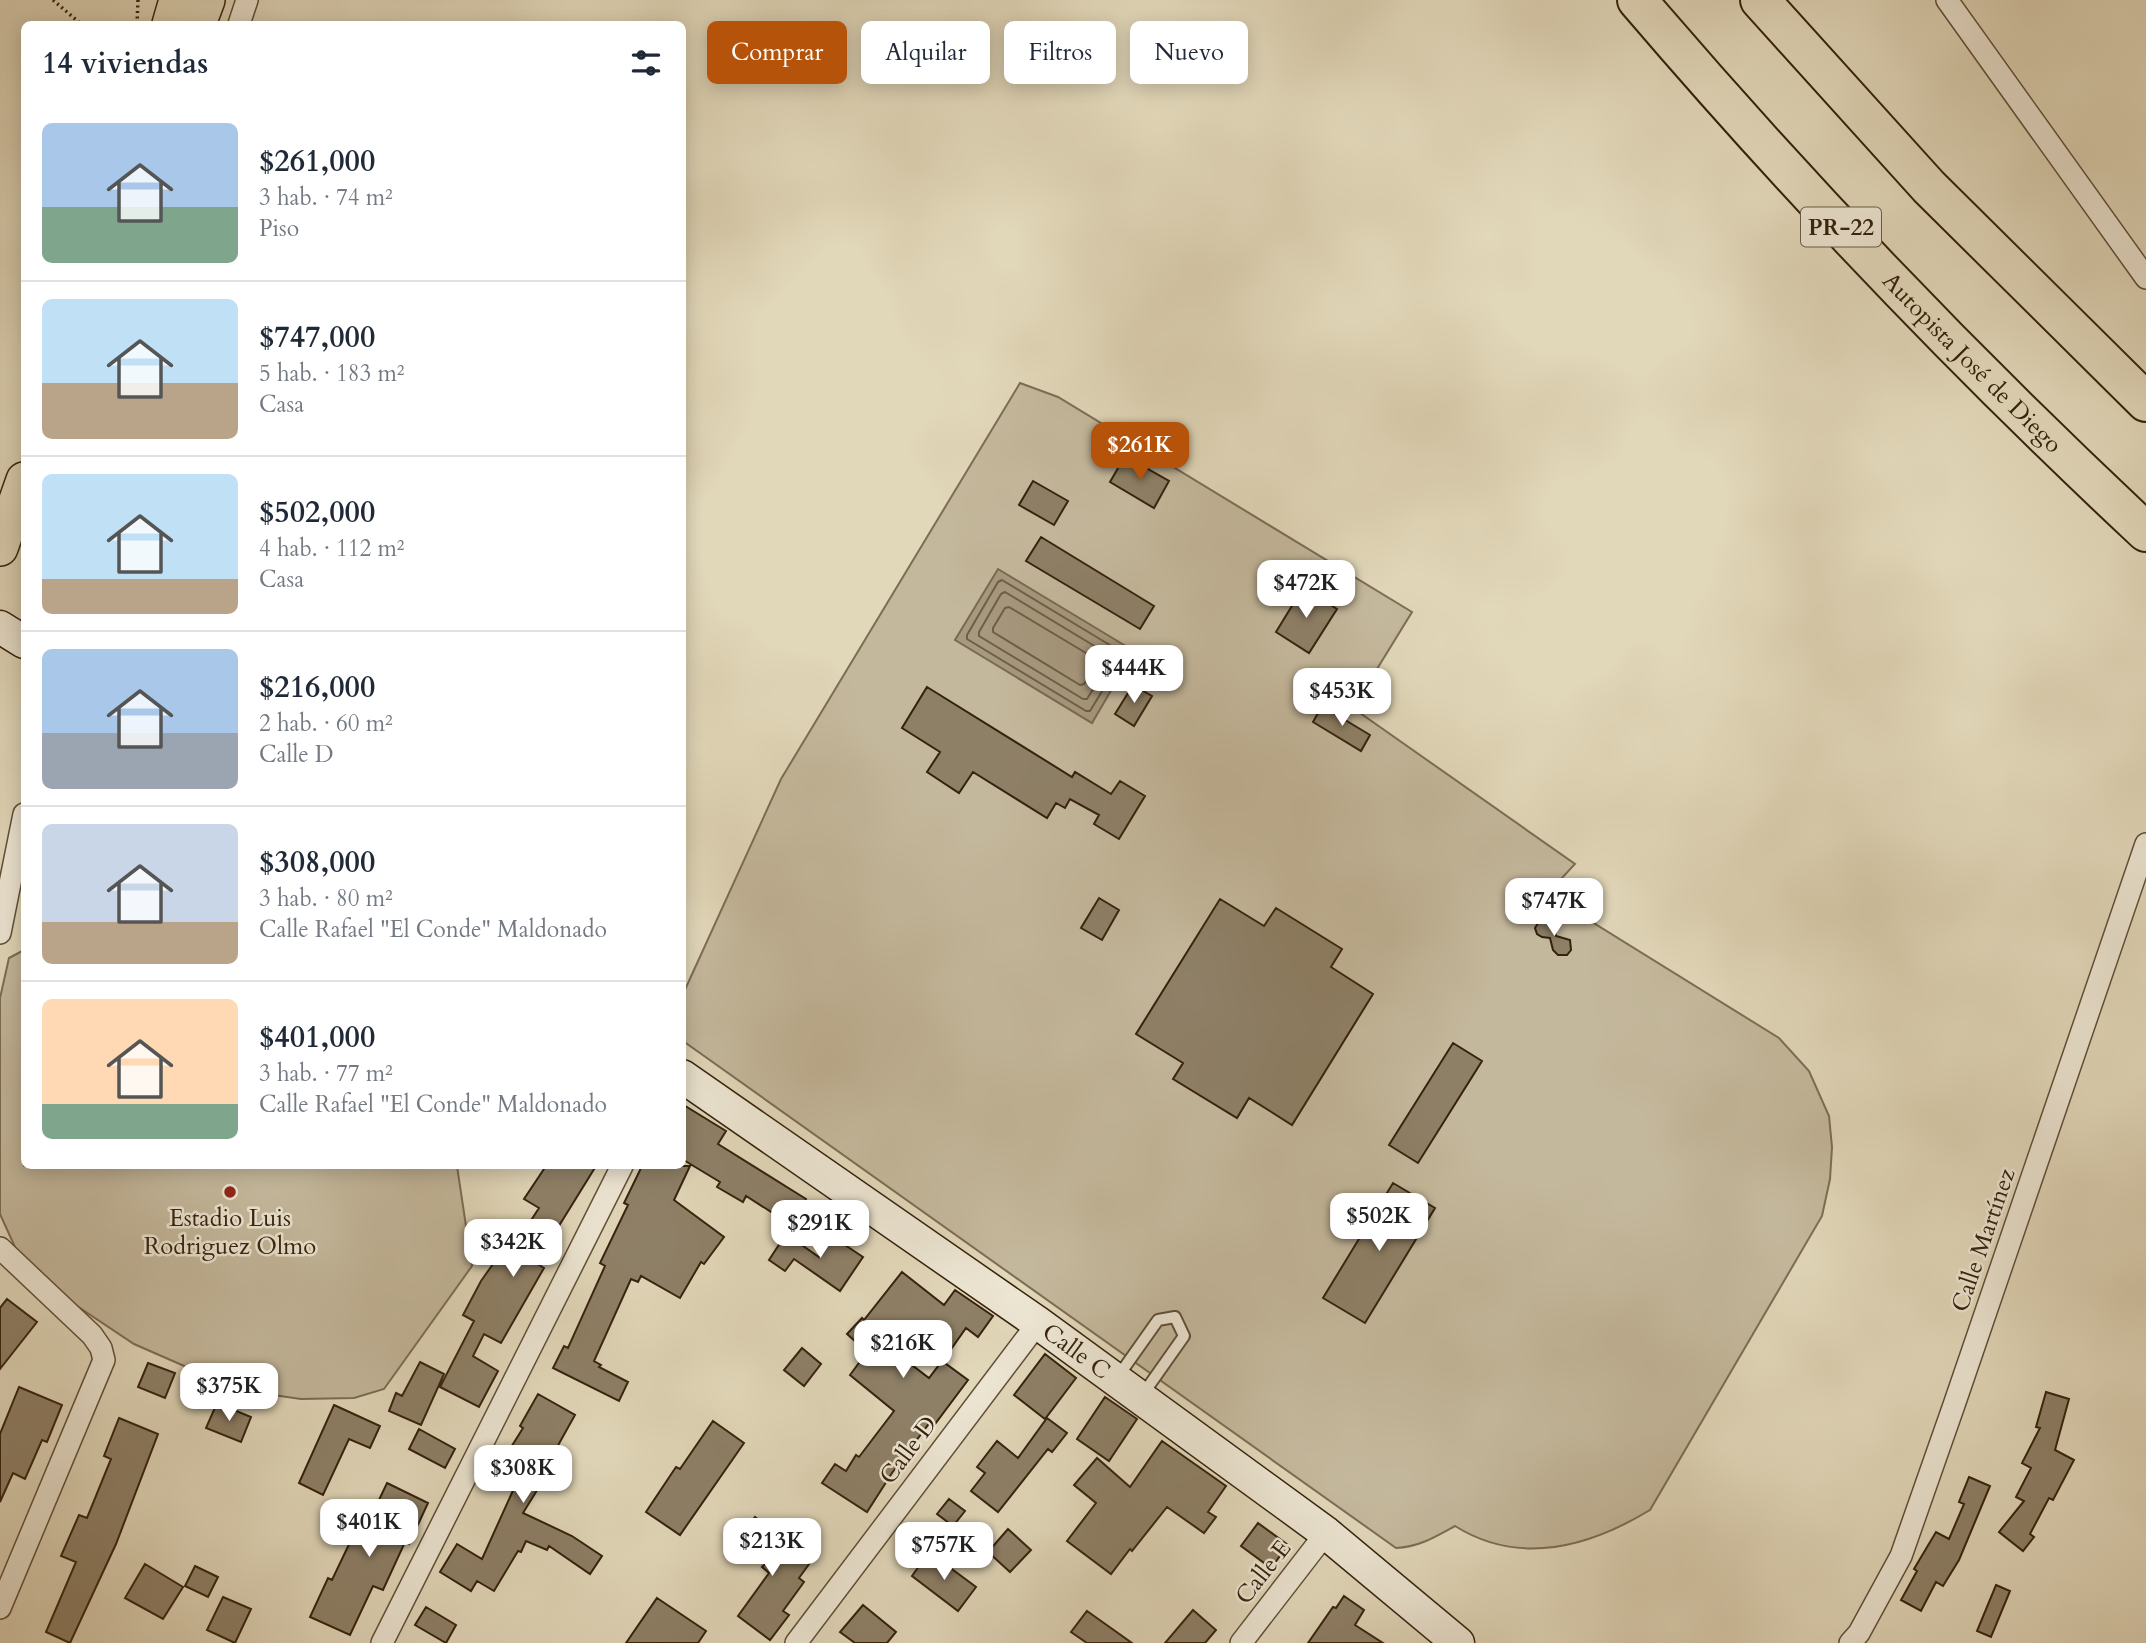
<!DOCTYPE html>
<html lang="es">
<head>
<meta charset="utf-8">
<style>
  body { margin:0; font-family:Cardo,serif; background:#f6f6f7; color:#1f2937; height:100vh; display:flex; flex-direction:column; font-size:26px; white-space:nowrap }
  * { box-sizing:border-box; margin:0 }
  p { font-size:23px; color:#747a83 }
  .icon { flex:none; width:38px; height:38px; fill:none; stroke:currentColor; stroke-width:2; stroke-linecap:round; stroke-linejoin:round }
  .map { position:relative; flex:1; overflow:hidden }
  .side { position:absolute; left:21px; top:21px; width:665px; height:1148px; display:flex; flex-direction:column; background:#fff; border-radius:10px; box-shadow:0 4px 18px #0003 }
  .side>* { flex:none }
  .banner { position:absolute; left:707px; top:21px; width:665px; height:63px; display:flex; gap:14px }
  .price { position:absolute; translate:-50% -60px; padding:0 16px; border-radius:14px; background:#fff; color:#222; font-size:23px; line-height:46px; filter:drop-shadow(0 2px 4px #0008) }
  .price::after { content:''; position:absolute; left:50%; top:42px; width:21px; height:16px; margin-left:-10px; background:inherit; clip-path:polygon(0 0,100% 0,50% 100%) }
  .price.on { background:#b45309; color:#fff }
  ul { padding:0; list-style:none }
  li { display:flex; align-items:center; gap:21px; height:175px; padding:0 21px }
  li+li { border-top:2px solid #e0e1e3 }
  li span { display:grid; place-items:center; flex:none; width:196px; height:140px; border-radius:10px; color:#555 }
  li>.icon { margin-inline-start:auto }
  span .icon { width:84px; height:84px; fill:#fffc; stroke-width:1 }
  li b { font-size:30px }
  h2 { display:flex; justify-content:space-between; align-items:center; height:84px; padding:0 21px; font-size:30px }
  .pill { padding:0 24px; border-radius:10px; background:#fff; box-shadow:0 4px 18px #0003; font-size:24px; line-height:63px }
  .pill.on { background:#b45309; color:#fff }
  .map>svg:first-child { display:block }
  .green { fill:#c4b89c; stroke:#7c6d55; stroke-width:2 }
  .water { fill:#a7997f; stroke:#796952; stroke-width:2 }
  .lines { fill:none; stroke-linecap:round; stroke-linejoin:round }
  .shore { stroke:#6e5e46; stroke-width:2 }
  .building { fill:#8e8067; stroke:#35220e; stroke-width:2 }
  .lane-casing { stroke:#604f39; stroke-width:14 }
  .street-casing { stroke:#604f39; stroke-width:24 }
  .secondary-casing { stroke:#35220e; stroke-width:35 }
  .primary-casing { stroke:#35220e; stroke-width:38 }
  .highway-casing { stroke:#35220e; stroke-width:42 }
  .path { stroke:#35220e; stroke-width:3.5; stroke-dasharray:2 3.5; stroke-linecap:butt }
  .lane { stroke:#ece5d2; stroke-width:10 }
  .street { stroke:#ece5d2; stroke-width:21 }
  .secondary { stroke:#ece5d2; stroke-width:32 }
  .primary { stroke:#e1d7b9; stroke-width:35 }
  .highway { stroke:#e1d7b9; stroke-width:38 }
  .poi-dot { fill:#8f2418; stroke:#ece5d2; stroke-width:2.5 }
  .labels { text-anchor:middle; stroke-width:5; stroke-linejoin:round; paint-order:stroke }
  .shield { fill:#ece5d2; stroke:#6c5c49; stroke-width:2 }
  .shield-label { font-size:23px; font-weight:bold; fill:#35220e }
  .street-label { font-size:24px; fill:#35220e; stroke:#ece5d2 }
  .poi-label { font-size:24px; fill:#35220e; stroke:#ece5d2 }
</style>
</head>
<body>
<div class="map">
<svg width="2146" height="1643" viewBox="0 0 2146 1643">
  <rect width="100%" height="100%" fill="#e1d7b9"/>
  <filter id="stains"><feTurbulence type="fractalNoise" baseFrequency=".00286" numOctaves="4"/><feColorMatrix values="0 0 0 0 .2 0 0 0 0 .09 0 0 0 0 .02 0 0 0 .5 -.17"/></filter>
  <radialGradient id="worn" r=".72"><stop offset=".6" stop-color="#630" stop-opacity="0"/><stop offset="1" stop-color="#630" stop-opacity=".3"/></radialGradient>
  <path class="green" d="M1020,383L1058,397L1412,612L1353,708L1575,864L1547,894L1779,1038L1809,1071L1829,1116L1832,1147L1830,1179L1822,1216L1650,1510C1589,1547 1519,1566 1455,1526C1435,1537 1419,1547 1396,1548L683,1041V994L781,779Z
    M24,950V1166H457L472,1266L384,1389L354,1398L301,1399L239,1390L134,1344L74,1304L19,1256L0,1214V998L9,958Z"/>
  <path class="water" d="M998,569L1134,651L1092,723L955,640Z"/>
  <g class="lines">
    <path class="shore" d="M1002,580L1123,653V657L1090,711H1086L967,639V635L998,582Z
      M1005,592L1111,656V660L1087,699H1083L979,636V632L1001,594Z
      M1009,607L1096,659L1097,663L1084,684L1080,685L993,632V628L1005,608Z"/>
  </g>
  <path class="building" d="M1125,456L1169,481L1154,508L1110,482Z
    M1033,481L1068,501L1054,525L1019,505Z
    M1041,537L1154,606L1140,629L1026,561Z
    M1303,588L1337,609L1309,653L1276,632Z
    M1133,685L1152,696L1134,726L1115,714Z
    M927,687L1072,777L1075,772L1111,794L1120,781L1145,796L1119,839L1094,824L1099,815L1070,799L1065,808L1056,803L1047,818L973,772L959,793L927,772L940,752L902,728Z
    M1322,706L1370,735L1361,751L1313,722Z
    M1099,898L1119,910L1102,940L1081,928Z
    M1220,899L1264,926L1276,908L1342,949L1331,967L1373,994L1292,1125L1249,1098L1237,1118L1173,1079L1183,1063L1136,1034Z
    M1546,919L1553,924L1556,936L1570,940L1571,950L1567,955H1558L1553,950L1550,938L1542,937L1537,934L1535,928L1538,923Z
    M1453,1043L1482,1061L1418,1163L1389,1145Z
    M682,1104L726,1131L718,1144L806,1199L790,1224L746,1196L743,1202L717,1187L720,1182L682,1159Z
    M546,1166H596L536,1263L544,1268L501,1343L484,1334L473,1356L498,1371L479,1407L440,1387L474,1321L463,1315L481,1281L507,1244L513,1248L539,1208L524,1199Z
    M642,1166H690L674,1200L724,1237L704,1264L701,1262L680,1298L641,1276L638,1282L631,1279L594,1361L601,1365L599,1367L628,1382L619,1401L553,1368L564,1346L568,1348L605,1266L600,1263L628,1205L624,1203Z
    M1393,1183L1435,1208L1365,1323L1323,1298Z
    M786,1234L819,1257L833,1237L863,1257L840,1291L794,1259L785,1271L769,1260Z
    M902,1272L944,1305L955,1290L993,1316L978,1337L966,1328L949,1352L910,1324L891,1349L929,1378L942,1361L968,1380L935,1424L931,1421L892,1473L867,1512L822,1483L835,1464L846,1471L856,1455L859,1457L894,1411L850,1375L867,1352L847,1334L862,1318L864,1320Z
    M7,1299L37,1322L0,1369V1308Z
    M802,1348L821,1364L804,1386L784,1370Z
    M1045,1354L1076,1378L1045,1419L1014,1395Z
    M420,1362L444,1374L421,1425L389,1411L396,1393L402,1396Z
    M148,1363L175,1373L165,1398L138,1387Z
    M19,1387L62,1405L47,1442L42,1440L25,1479L13,1473L0,1502V1434Z
    M2046,1392L2069,1399L2055,1450L2074,1460L2053,1500L2049,1498L2030,1534L2034,1537L2023,1551L1999,1532L2024,1501L2016,1497L2031,1468L2022,1463L2040,1428L2036,1427Z
    M538,1394L575,1415L551,1458L555,1461L523,1513L572,1536L602,1556L590,1574L549,1546L547,1550L526,1541L521,1552L518,1551L494,1591L477,1581L471,1591L440,1572L457,1544L482,1559L515,1486L495,1473L523,1428L520,1426Z
    M1105,1397L1137,1419L1109,1461L1077,1439Z
    M217,1403L251,1417L241,1442L206,1428Z
    M334,1405L380,1426L370,1448L349,1439L323,1495L299,1483Z
    M119,1418L158,1434L116,1544L70,1643L46,1632L76,1562L61,1556L79,1515L87,1518L111,1459L104,1456Z
    M1047,1418L1067,1433L1052,1452L1048,1449L998,1512L971,1491L985,1473L977,1467L997,1441L1018,1458Z
    M713,1421L744,1443L680,1535L646,1512L676,1467L680,1469Z
    M419,1429L455,1449L445,1468L409,1449Z
    M1162,1441L1226,1486L1208,1512L1216,1517L1204,1533L1167,1507L1132,1551L1130,1549L1111,1574L1067,1541L1096,1503L1074,1485L1097,1458L1130,1487Z
    M1969,1477L1990,1486L1959,1560L1943,1586L1936,1582L1921,1611L1901,1600L1917,1571L1914,1569L1936,1532L1949,1539L1964,1504L1959,1502Z
    M387,1483L428,1503L409,1544L405,1542L383,1590L373,1586L350,1635L310,1617L328,1578L332,1580L353,1536L360,1540Z
    M949,1499L965,1511L953,1526L937,1514Z
    M755,1517L812,1560L799,1578L804,1582L783,1611L789,1615L770,1640L738,1616L769,1573L762,1567L766,1563L737,1541Z
    M1258,1523L1288,1545L1271,1568L1241,1546Z
    M1008,1529L1031,1550L1010,1572L988,1552Z
    M929,1552L976,1587L958,1611L912,1576Z
    M145,1564L183,1587L163,1619L125,1598Z
    M195,1566L218,1577L208,1597L185,1586Z
    M1996,1585L2010,1591L1991,1637L1977,1631Z
    M1344,1596L1364,1610L1355,1625L1383,1643H1308L1333,1607L1336,1608Z
    M223,1597L251,1609L235,1643L207,1630Z
    M657,1598L706,1631L698,1643H626Z
    M863,1605L896,1632L887,1643H855L840,1632Z
    M426,1607L456,1625L446,1643L415,1625Z
    M1193,1610L1216,1630L1205,1643H1165Z
    M1087,1611L1132,1643H1087L1071,1632Z"/>
  <g class="lines">
    <defs>
      <path id="lane" d="M1117,1378L1158,1320L1175,1317L1184,1336L1141,1397"/>
      <path id="street" d="M1947,0L2146,278
        M239,24L247,0
        M0,933L24,814
        M0,1248L92,1335L101,1348L104,1360L0,1608
        M382,1643L622,1166
        M796,1643L1038,1323
        M1241,1643L1326,1533
        M1850,1643L1859,1633L1901,1556L1954,1405L2146,844"/>
      <g id="secondary">
        <path d="M0,627L24,642"/>
        <path id="s1" d="M682,1076L1038,1323L1326,1533L1458,1643"/>
      </g>
      <path id="primary" d="M170,24L177,0
        M198,24L207,0
        M0,548L24,480"/>
      <g id="highway">
        <path id="s2" d="M1637,0C1796,186 1967,365 2146,532"/>
        <path d="M1760,0L1929,187L2146,402"/>
      </g>
    </defs>
    <use href="#lane" class="lane-casing"/>
    <use href="#street" class="street-casing"/>
    <use href="#secondary" class="secondary-casing"/>
    <use href="#primary" class="primary-casing"/>
    <use href="#highway" class="highway-casing"/>
    <path class="path" d="M53,0L81,24
      M137,24L138,0"/>
    <use href="#lane" class="lane"/>
    <use href="#street" class="street"/>
    <use href="#secondary" class="secondary"/>
    <use href="#primary" class="primary"/>
    <use href="#highway" class="highway"/>
  </g>
  <circle class="poi-dot" cx="230" cy="1192" r="7"/>
  <g class="labels">
    <rect class="shield" x="1801" y="207.5" width="80" height="39" rx="5"/>
    <g class="shield-label">
      <text x="1841" y="235">PR-22</text>
    </g>
    <g class="street-label">
      <text dy="8" stroke="none"><textPath href="#s2" startOffset="494">Autopista José de Diego</textPath></text>
      <text transform="translate(1983 1240) rotate(-71)" y="8">Calle Martínez</text>
      <text dy="8" stroke="none"><textPath href="#s1" startOffset="481">Calle C</textPath></text>
      <text transform="translate(908 1450) rotate(-53)" y="8">Calle D</text>
      <text transform="translate(1263 1572) rotate(-52)" y="8">Calle E</text>
    </g>
    <g class="poi-label">
      <text x="230" y="1226">Estadio Luis<tspan x="230" dy="28">Rodriguez Olmo</tspan></text>
    </g>
  </g>
  <rect width="100%" height="100%" filter="url(#stains)"/>
  <rect width="100%" height="100%" fill="url(#worn)"/>
</svg>
<b class="price on" style="left:1140px;top:482px">$261K</b>
<b class="price" style="left:1306px;top:620px">$472K</b>
<b class="price" style="left:1134px;top:705px">$444K</b>
<b class="price" style="left:1342px;top:728px">$453K</b>
<b class="price" style="left:1554px;top:938px">$747K</b>
<b class="price" style="left:1379px;top:1253px">$502K</b>
<b class="price" style="left:820px;top:1260px">$291K</b>
<b class="price" style="left:513px;top:1279px">$342K</b>
<b class="price" style="left:903px;top:1380px">$216K</b>
<b class="price" style="left:229px;top:1423px">$375K</b>
<b class="price" style="left:523px;top:1505px">$308K</b>
<b class="price" style="left:369px;top:1559px">$401K</b>
<b class="price" style="left:772px;top:1578px">$213K</b>
<b class="price" style="left:944px;top:1582px">$757K</b>
<div class="banner">
<a class="pill on">Comprar</a>
<a class="pill">Alquilar</a>
<a class="pill">Filtros</a>
<a class="pill">Nuevo</a>
</div>
<section class="side">
<h2>14 viviendas<svg class="icon" aria-label="filters" viewBox="0 0 24 24"><path d="M4 7h16M4 17h16"/><circle cx="9" cy="7" r="2"/><circle cx="15" cy="17" r="2"/></svg></h2>
<ul>
<li><span style="background:linear-gradient(#a9c7e8 60%,#7fa58c 0)"><svg class="icon" aria-label="home" viewBox="0 0 24 24"><path d="M3 11l9-7 9 7M6 9v11h12V9"/></svg></span><div><b>$261,000</b><p>3 hab. · 74 m²</p><p>Piso</p></div></li>
<li><span style="background:linear-gradient(#bfe0f5 60%,#b9a48a 0)"><svg class="icon" aria-label="home" viewBox="0 0 24 24"><path d="M3 11l9-7 9 7M6 9v11h12V9"/></svg></span><div><b>$747,000</b><p>5 hab. · 183 m²</p><p>Casa</p></div></li>
<li><span style="background:linear-gradient(#bfe0f5 75%,#b9a48a 0)"><svg class="icon" aria-label="home" viewBox="0 0 24 24"><path d="M3 11l9-7 9 7M6 9v11h12V9"/></svg></span><div><b>$502,000</b><p>4 hab. · 112 m²</p><p>Casa</p></div></li>
<li><span style="background:linear-gradient(#a9c7e8 60%,#9aa5b1 0)"><svg class="icon" aria-label="home" viewBox="0 0 24 24"><path d="M3 11l9-7 9 7M6 9v11h12V9"/></svg></span><div><b>$216,000</b><p>2 hab. · 60 m²</p><p>Calle D</p></div></li>
<li><span style="background:linear-gradient(#c9d6e8 70%,#b9a48a 0)"><svg class="icon" aria-label="home" viewBox="0 0 24 24"><path d="M3 11l9-7 9 7M6 9v11h12V9"/></svg></span><div><b>$308,000</b><p>3 hab. · 80 m²</p><p>Calle Rafael &quot;El Conde&quot; Maldonado</p></div></li>
<li><span style="background:linear-gradient(#ffd9b3 75%,#7fa58c 0)"><svg class="icon" aria-label="home" viewBox="0 0 24 24"><path d="M3 11l9-7 9 7M6 9v11h12V9"/></svg></span><div><b>$401,000</b><p>3 hab. · 77 m²</p><p>Calle Rafael &quot;El Conde&quot; Maldonado</p></div></li>
</ul>
</section>
</div>
</body>
</html>
